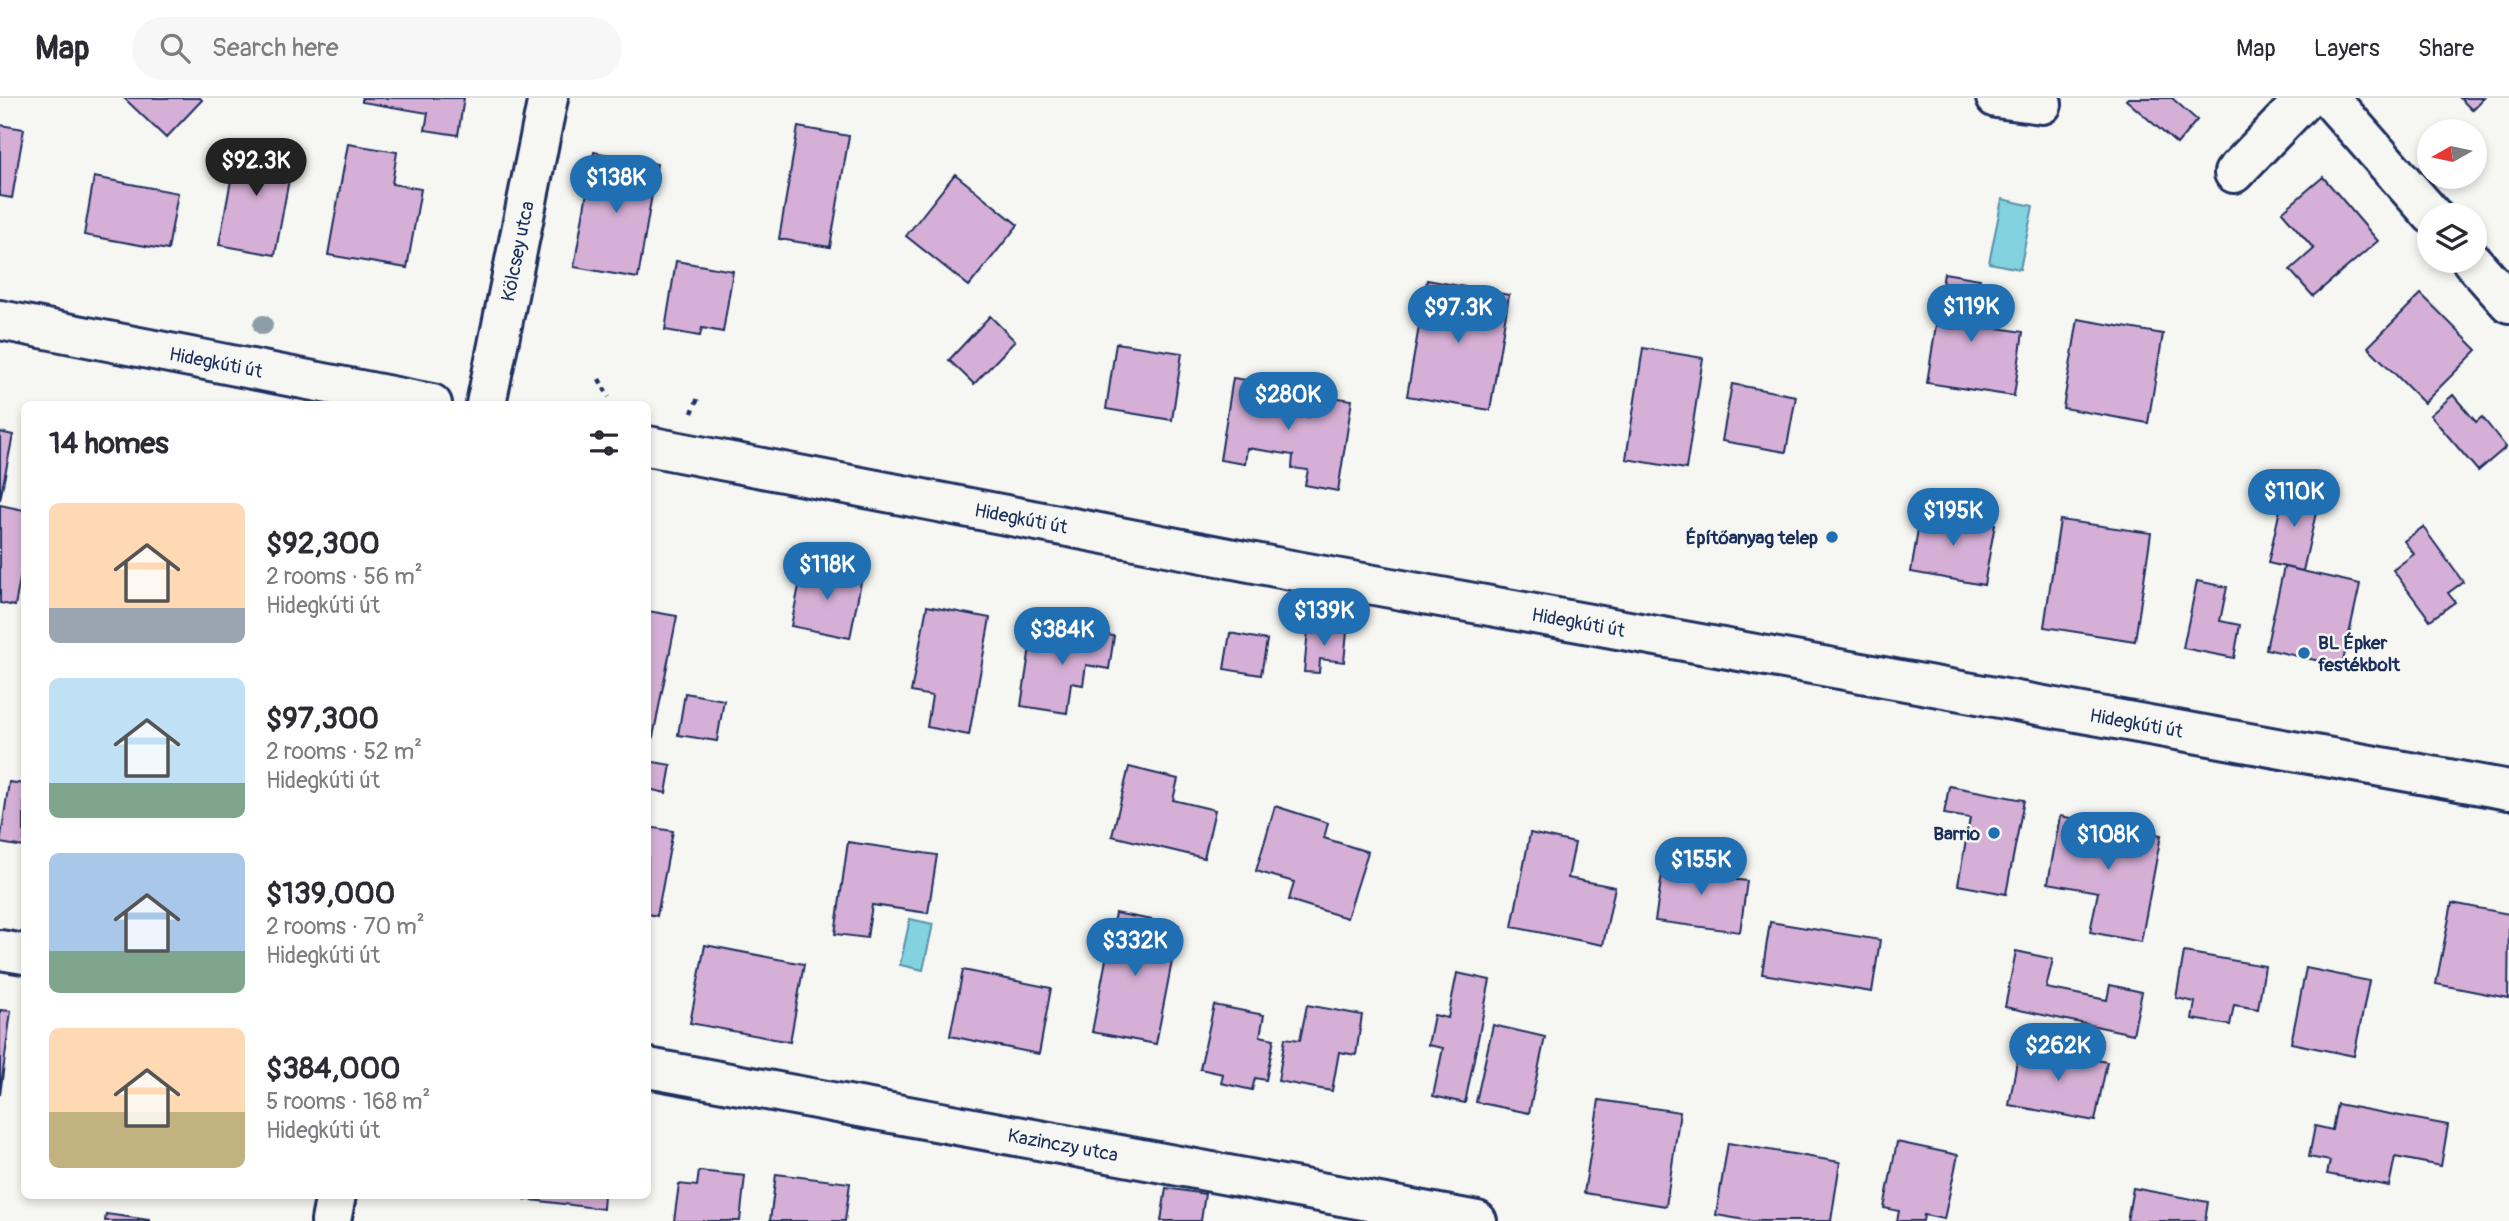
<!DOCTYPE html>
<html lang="en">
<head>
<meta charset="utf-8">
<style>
  body { margin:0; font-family:Pangolin,sans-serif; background:#f7f7f7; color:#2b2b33; height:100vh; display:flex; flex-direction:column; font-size:26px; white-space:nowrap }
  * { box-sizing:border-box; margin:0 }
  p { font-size:23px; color:#7c7c81 }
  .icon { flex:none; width:38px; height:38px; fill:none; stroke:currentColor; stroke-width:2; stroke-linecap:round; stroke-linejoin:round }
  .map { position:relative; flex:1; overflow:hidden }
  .details { position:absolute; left:21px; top:303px; width:630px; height:798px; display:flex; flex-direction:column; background:#fff; border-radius:10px; box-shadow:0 4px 10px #0003 }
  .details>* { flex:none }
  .needle { width:46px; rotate:261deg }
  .fabs { position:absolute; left:2417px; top:21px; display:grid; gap:14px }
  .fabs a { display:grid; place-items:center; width:70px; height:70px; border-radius:50%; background:#fff; box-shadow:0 4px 10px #0003; font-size:35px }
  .price { position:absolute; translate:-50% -60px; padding:0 16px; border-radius:24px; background:#1f6fb2; color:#fff; font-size:23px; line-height:46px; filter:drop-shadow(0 2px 4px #0008) }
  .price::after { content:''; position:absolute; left:50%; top:42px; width:21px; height:16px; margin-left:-10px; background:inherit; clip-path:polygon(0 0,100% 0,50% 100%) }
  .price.active { background:#222; color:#fff }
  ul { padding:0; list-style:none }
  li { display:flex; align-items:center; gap:21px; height:175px; padding:0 28px }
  li span { display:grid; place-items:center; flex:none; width:196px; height:140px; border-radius:10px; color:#555 }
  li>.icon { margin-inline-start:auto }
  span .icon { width:84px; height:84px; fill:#fffc; stroke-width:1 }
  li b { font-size:30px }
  h2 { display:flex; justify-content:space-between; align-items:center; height:84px; padding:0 28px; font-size:30px }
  header { display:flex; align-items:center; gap:42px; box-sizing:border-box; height:98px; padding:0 35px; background:#fff; border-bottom:2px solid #e1e1e2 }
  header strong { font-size:33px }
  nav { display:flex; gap:38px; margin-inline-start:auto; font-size:24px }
  .search { width:490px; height:63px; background:#f7f7f7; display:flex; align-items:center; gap:18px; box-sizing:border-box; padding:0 24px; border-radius:38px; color:#7c7c81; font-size:26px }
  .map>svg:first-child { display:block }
  .water { fill:#83d2df; stroke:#5991ab; stroke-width:2 }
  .building { fill:#d6afd6; stroke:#1b2f5e; stroke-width:2 }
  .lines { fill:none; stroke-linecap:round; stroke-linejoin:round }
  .minor-casing { stroke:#1b2f5e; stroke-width:44 }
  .secondary-casing { stroke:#1b2f5e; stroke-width:44 }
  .path { stroke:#1b2f5e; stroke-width:4.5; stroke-dasharray:5 5; stroke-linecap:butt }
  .minor { stroke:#f6f6f2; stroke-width:38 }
  .secondary { stroke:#f6f6f2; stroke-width:38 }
  .tree { fill:#8c9daa }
  .poi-dot { fill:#1f6fb2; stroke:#f6f6f2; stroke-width:2.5 }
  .labels { text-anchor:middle; stroke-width:5; stroke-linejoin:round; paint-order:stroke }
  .street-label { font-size:19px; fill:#1b2f5e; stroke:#f6f6f2 }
  .poi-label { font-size:19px; font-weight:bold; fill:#1b2f5e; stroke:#f6f6f2; text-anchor:end }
</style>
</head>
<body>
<header>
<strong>Map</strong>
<div class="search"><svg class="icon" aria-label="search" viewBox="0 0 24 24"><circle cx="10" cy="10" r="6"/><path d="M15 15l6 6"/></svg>Search here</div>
<nav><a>Map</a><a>Layers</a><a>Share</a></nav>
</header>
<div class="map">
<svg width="2509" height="1123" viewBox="0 0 2509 1123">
  <rect width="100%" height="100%" fill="#f6f6f2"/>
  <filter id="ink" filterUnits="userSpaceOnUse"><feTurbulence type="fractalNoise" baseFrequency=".0143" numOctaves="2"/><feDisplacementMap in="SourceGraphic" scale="14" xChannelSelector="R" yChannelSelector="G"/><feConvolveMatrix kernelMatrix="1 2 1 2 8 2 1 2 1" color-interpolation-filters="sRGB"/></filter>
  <g filter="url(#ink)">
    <path class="water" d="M2002,101L2033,108L2020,171L1989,165Z
      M910,821L933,826L923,872L900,867Z"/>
    <path class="building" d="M124,0H200L202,2L166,40Z
      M362,0H464L458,37L425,32L428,15L362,4Z
      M2128,0H2172L2197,22L2177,46L2126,2Z
      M2460,0H2484L2472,12Z
      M0,27L24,31L12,100L0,98Z
      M798,29L849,38L830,149L779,141Z
      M238,44L294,54L275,157L219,147Z
      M348,46L397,54L392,86L421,91L407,170L328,157Z
      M594,54L657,66L638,180L574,169Z
      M955,76L1018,127L969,188L906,138Z
      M94,79L178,95L168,152L84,137Z
      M2323,79L2378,143L2313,198L2290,172L2314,151L2282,114Z
      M676,163L733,173L723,234L702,230L700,238L665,232Z
      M1944,175L1980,181L1973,226L2023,234L2014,298L1927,285Z
      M1427,182L1509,197L1490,312L1407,298Z
      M2421,196L2477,252L2424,305L2368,249Z
      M990,218L1015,243L974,286L949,262Z
      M2078,221L2163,236L2148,325L2063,310Z
      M1116,245L1182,255L1172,322L1106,311Z
      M1643,250L1703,260L1686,371L1626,361Z
      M1233,280L1272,286L1267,312L1309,319L1313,296L1352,302L1338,393L1305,387L1308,372L1292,370L1293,357L1247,350L1245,366L1220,362Z
      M1732,286L1796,298L1786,354L1722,343Z
      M2453,297L2476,324L2482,319L2506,349L2478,373L2430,317Z
      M0,334L13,337L0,402Z
      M2285,389L2320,397L2303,473L2268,465Z
      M0,407L24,412V460L15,508L0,505Z
      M1921,413L1995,426L1984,487L1911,474Z
      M2060,422L2151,435L2135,543L2044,529Z
      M2423,429L2463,484L2448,495L2455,504L2430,522L2393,472L2414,456L2404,443Z
      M803,468L862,479L850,540L791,528Z
      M2284,469L2360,486L2342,568L2266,551Z
      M2197,483L2227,489L2220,523L2240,527L2234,560L2183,550Z
      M927,508L990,520L969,637L927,629L932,598L911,594Z
      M648,513L677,518L652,644L648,643Z
      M1069,531L1114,538L1109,571L1086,567L1083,587L1071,585L1067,615L1021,608L1032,536L1068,541Z
      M1308,531L1347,534L1344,564L1320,561L1319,575L1304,574Z
      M1230,535L1267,542L1261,577L1224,571Z
      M685,595L724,602L717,643L678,637Z
      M648,663L671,667L666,695L648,691Z
      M1129,669L1178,681L1173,702L1215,712L1204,760L1112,738Z
      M9,684L24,686V749L0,745Z
      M1949,688L2024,702L2006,796L1958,787L1970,720L1944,716Z
      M1275,708L1328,725L1324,740L1368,754L1347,820L1289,802L1294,784L1256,773Z
      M2060,718L2161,737L2141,844L2090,834L2098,794L2048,785Z
      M648,729L673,733L657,818L648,816Z
      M1530,735L1575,745L1568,780L1615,789L1603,847L1512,829Z
      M848,744L937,757L928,815L872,807L867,840L835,836Z
      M1693,758L1722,762L1720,780L1747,783L1740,834L1655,823L1663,770L1691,774Z
      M2452,805L2509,816L2508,900L2436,886Z
      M1115,815L1179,827L1156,946L1092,934Z
      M1770,824L1880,842L1872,894L1762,876Z
      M705,847L804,866L790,944L690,925Z
      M2016,853L2053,861L2046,890L2107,902L2110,887L2142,894L2133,936L2005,909Z
      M2184,854L2265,868L2258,911L2234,907L2230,927L2192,921L2195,904L2176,900Z
      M2306,870L2369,883L2354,958L2291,945Z
      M963,872L1051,890L1039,956L950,938Z
      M1457,875L1490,882L1465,1005L1433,998L1443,950L1428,947L1434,917L1448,920Z
      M1214,907L1264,917L1260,938L1274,941L1266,982L1255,980L1252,992L1221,985L1223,976L1200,971Z
      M1307,907L1362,917L1356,957L1339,954L1332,993L1278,983L1285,940L1300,942Z
      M0,912L11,913L0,997Z
      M1493,927L1545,939L1529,1015L1476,1004Z
      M2020,947L2107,964L2095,1023L2009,1007Z
      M1599,1002L1680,1014L1666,1108L1584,1095Z
      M2337,1006L2448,1027L2441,1068L2395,1059L2389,1088L2327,1076L2330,1063L2309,1059L2315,1028L2332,1032Z
      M1897,1044L1958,1057L1944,1121L1924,1117L1923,1123H1897L1899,1113L1884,1110Z
      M1728,1045L1840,1064L1831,1123H1751L1716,1117Z
      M699,1073L745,1078L740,1123H674L679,1086L697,1088Z
      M776,1076L850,1085L845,1123H770Z
      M1166,1090L1205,1096L1201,1123H1161Z
      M2133,1090L2208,1104L2205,1123H2127Z
      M524,1097H604L603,1111L524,1101Z
      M106,1116L150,1122V1123H105Z"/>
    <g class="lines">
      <defs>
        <g id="minor">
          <path d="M1996,0L2042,6"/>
          <path d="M2329,0L2432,117"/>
          <path d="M2234,75L2306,0"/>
          <path d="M2472,163L2509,205"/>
          <path id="s1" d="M486,306L548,0"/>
          <path d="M0,852L24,856"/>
          <path id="s2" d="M648,970L1477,1123"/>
          <path d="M331,1123L336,1097"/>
        </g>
        <g id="secondary">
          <path id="s3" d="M0,222L432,306"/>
          <path id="s4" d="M648,348L1291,472L2509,692"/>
        </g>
      </defs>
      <use href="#minor" class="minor-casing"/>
      <use href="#secondary" class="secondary-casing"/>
      <path class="path" d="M599,281L609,299
        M692,315L698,300"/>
      <use href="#minor" class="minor"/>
      <use href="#secondary" class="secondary"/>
    </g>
    <circle class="tree" cx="263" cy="227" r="10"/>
  </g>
  <g class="poi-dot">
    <circle cx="1832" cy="439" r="7"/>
    <circle cx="2304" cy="555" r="7"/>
    <circle cx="1994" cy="735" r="7"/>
  </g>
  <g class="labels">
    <g class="street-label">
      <text dy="7" stroke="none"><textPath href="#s1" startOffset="156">Kölcsey utca</textPath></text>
      <text dy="7" stroke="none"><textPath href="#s3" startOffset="220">Hidegkúti út</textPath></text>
      <text dy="7" stroke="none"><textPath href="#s4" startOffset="380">Hidegkúti út</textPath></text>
      <text dy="7" stroke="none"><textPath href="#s4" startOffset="947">Hidegkúti út</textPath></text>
      <text dy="7" stroke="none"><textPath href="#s4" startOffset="1514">Hidegkúti út</textPath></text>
      <text dy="7" stroke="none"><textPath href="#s2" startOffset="422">Kazinczy utca</textPath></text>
    </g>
    <g class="poi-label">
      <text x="1818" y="446">Építőanyag telep</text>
      <text x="2318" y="551" text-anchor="start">BL Épker<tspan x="2318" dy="22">festékbolt</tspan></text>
      <text x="1980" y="742">Barrio</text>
    </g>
  </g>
</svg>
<div class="fabs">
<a><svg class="needle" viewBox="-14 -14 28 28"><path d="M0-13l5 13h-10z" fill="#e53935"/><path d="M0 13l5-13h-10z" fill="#7c7c81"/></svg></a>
<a><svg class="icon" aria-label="layers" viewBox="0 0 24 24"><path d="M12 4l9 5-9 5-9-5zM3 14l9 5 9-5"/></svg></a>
</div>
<b class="price active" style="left:256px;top:100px">$92.3K</b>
<b class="price" style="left:616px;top:117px">$138K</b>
<b class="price" style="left:1971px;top:246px">$119K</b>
<b class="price" style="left:1458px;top:247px">$97.3K</b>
<b class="price" style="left:1288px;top:334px">$280K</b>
<b class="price" style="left:2294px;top:431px">$110K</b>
<b class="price" style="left:1953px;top:450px">$195K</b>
<b class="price" style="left:827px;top:504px">$118K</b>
<b class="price" style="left:1324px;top:550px">$139K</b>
<b class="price" style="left:1062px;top:569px">$384K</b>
<b class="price" style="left:2108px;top:774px">$108K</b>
<b class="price" style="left:1701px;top:799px">$155K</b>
<b class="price" style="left:1135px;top:880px">$332K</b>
<b class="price" style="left:2058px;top:985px">$262K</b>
<section class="details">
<h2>14 homes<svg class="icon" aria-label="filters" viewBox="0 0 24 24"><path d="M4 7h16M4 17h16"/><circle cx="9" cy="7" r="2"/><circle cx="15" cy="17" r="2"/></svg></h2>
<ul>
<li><span style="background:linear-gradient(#ffd9b3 75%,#9aa5b1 0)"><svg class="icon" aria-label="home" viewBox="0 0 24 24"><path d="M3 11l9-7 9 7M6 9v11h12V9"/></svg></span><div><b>$92,300</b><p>2 rooms · 56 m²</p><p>Hidegkúti út</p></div></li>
<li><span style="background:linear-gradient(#bfe0f5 75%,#7fa58c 0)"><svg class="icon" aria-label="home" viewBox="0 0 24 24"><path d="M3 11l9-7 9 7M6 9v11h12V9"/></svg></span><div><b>$97,300</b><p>2 rooms · 52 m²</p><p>Hidegkúti út</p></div></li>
<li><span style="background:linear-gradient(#a9c7e8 70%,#7fa58c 0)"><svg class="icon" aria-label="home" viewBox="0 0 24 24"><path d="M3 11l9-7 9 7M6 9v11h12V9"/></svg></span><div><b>$139,000</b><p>2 rooms · 70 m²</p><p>Hidegkúti út</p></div></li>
<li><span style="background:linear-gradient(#ffd9b3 60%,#c2b280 0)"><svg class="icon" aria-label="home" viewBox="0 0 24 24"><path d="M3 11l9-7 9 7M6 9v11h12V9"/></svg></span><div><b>$384,000</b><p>5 rooms · 168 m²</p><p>Hidegkúti út</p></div></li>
</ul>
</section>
</div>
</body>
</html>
